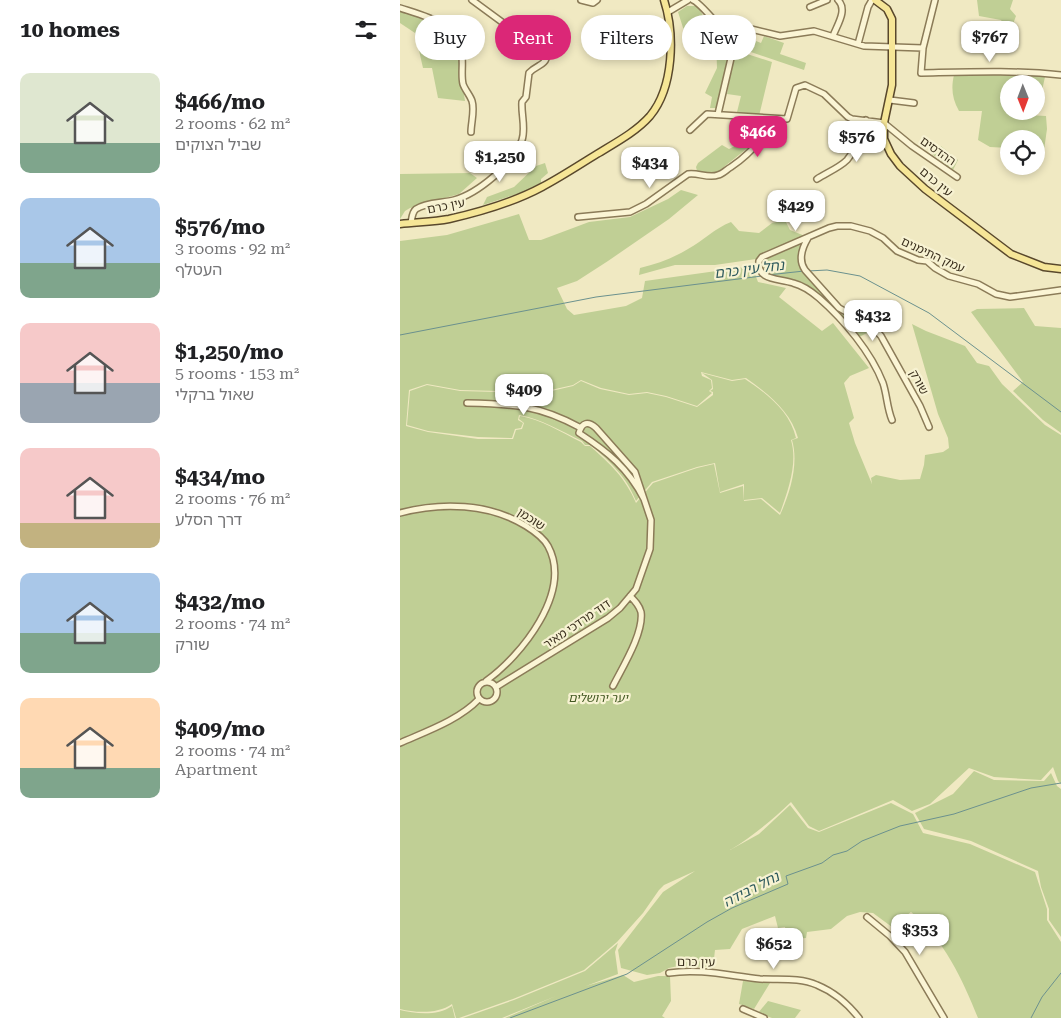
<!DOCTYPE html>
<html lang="en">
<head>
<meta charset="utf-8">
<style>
  body { margin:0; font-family:"Roboto Serif","Noto Sans Hebrew",serif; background:#f6f6f6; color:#202124; height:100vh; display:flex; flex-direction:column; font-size:19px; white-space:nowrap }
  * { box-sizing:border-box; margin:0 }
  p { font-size:16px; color:#757577 }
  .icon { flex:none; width:28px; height:28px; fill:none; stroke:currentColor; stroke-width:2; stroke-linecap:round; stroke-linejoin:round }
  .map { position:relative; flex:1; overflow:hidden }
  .details { display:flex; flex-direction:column; background:#fff; width:400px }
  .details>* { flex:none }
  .guide { position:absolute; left:15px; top:15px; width:475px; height:45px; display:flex; gap:10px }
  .needle { width:32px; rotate:179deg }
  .fabs { position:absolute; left:600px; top:75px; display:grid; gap:10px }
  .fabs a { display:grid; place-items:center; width:45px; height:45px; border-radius:50%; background:#fff; box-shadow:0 2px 8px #0003; font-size:25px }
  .price { position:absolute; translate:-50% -42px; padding:0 11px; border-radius:10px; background:#fff; color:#222; font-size:16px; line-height:32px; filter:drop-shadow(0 1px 2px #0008) }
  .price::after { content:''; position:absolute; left:50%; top:30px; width:15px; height:11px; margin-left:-8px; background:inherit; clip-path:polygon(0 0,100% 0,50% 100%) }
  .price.current { background:#db2777; color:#fff }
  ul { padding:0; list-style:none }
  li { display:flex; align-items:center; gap:15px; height:125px; padding:0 20px }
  li span { display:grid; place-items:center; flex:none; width:140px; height:100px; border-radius:10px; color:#555 }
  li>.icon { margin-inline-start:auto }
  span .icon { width:60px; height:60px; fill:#fffc; stroke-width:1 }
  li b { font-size:21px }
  h2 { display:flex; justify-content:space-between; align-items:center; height:60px; padding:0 20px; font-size:21px }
  .pill { padding:0 18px; border-radius:22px; background:#fff; box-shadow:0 2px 8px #0003; font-size:18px; line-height:45px }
  .pill.current { background:#db2777; color:#fff }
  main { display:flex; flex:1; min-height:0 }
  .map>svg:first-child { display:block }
  .green { fill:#c0cf95; fill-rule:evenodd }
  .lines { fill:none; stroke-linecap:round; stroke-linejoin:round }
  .stream { stroke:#6b918e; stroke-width:1 }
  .minor-casing { stroke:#8b7b58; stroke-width:8 }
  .major-casing { stroke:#59482c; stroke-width:9 }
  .minor { stroke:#fbf5d5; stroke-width:5 }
  .major { stroke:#f6e697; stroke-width:6 }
  .labels { text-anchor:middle; stroke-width:4.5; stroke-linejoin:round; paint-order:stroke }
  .street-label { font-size:12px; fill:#3a2f1d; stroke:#f7f2d2 }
  .park-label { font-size:12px; font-style:italic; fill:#425822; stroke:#f7f2d2 }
  .water-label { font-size:14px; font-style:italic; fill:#2b575b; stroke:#f7f2d2 }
</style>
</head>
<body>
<main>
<section class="details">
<h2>10 homes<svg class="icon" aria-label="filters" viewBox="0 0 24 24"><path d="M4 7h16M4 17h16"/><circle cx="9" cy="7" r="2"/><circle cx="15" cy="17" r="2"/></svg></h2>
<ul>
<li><span style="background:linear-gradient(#dfe7d0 70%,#7fa58c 0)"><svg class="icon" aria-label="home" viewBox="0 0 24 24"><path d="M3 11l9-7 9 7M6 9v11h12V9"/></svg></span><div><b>$466/mo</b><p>2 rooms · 62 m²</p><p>שביל הצוקים</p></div></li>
<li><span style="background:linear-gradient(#a9c7e8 65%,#7fa58c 0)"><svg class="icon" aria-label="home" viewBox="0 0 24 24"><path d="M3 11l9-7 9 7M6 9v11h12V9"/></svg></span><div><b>$576/mo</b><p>3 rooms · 92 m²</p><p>העטלף</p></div></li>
<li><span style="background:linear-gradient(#f6c9c9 60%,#9aa5b1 0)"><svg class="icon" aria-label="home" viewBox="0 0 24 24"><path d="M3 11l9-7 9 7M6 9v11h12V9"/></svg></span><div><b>$1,250/mo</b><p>5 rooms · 153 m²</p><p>שאול ברקלי</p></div></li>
<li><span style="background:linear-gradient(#f6c9c9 75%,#c2b280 0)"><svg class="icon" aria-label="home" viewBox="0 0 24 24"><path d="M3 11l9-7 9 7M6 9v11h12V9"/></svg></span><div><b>$434/mo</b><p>2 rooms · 76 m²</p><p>דרך הסלע</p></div></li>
<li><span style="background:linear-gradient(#a9c7e8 60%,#7fa58c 0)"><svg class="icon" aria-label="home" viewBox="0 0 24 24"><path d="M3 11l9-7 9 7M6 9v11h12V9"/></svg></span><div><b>$432/mo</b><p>2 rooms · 74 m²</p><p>שורק</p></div></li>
<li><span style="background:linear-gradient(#ffd9b3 70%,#7fa58c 0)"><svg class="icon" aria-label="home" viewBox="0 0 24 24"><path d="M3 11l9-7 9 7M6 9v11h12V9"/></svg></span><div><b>$409/mo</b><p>2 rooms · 74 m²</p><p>Apartment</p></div></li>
</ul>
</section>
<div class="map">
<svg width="661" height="1018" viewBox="0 0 661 1018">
  <rect width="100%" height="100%" fill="#f0e9c2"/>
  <path class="green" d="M577,0H613L610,9L616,16L613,24L604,25L601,20L579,16Z
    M287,6H297C309,21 304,27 297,44L285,34L278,12Z
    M0,9C20,16 51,23 58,46C62,60 62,84 65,101L38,98L32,68H23L15,33L0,23Z
    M318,31L326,39L330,50L316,108H310L312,97L305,93L317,68L316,38Z
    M364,36L384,43L380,54L406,63L404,70L348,51L350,44L354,45L356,41L361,43Z
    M337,40H341L345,44L341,52L372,62L359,116L337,112L341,96L327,94Z
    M554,75H626L645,77L639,104H636V84H609V111H625L627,115L646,116L647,129L644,150H636V139H609V148L590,147L578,140L582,111H559C552,99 551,88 554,75Z
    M362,132L364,135L315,174H304L297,171L296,167L298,163L322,145L329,149Z
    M541,146L558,160L553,170L532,154Z
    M145,163L148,173L141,179V183L123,192L83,205L87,197L114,187L136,166Z
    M70,173L77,178L59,194L10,208L5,211L0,219V174Z
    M281,190L298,195L269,219L208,261L177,281L157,288L167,309L174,315L226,306L242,298L245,281L352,266L358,282L386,288L379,297L422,331L433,323L469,368L450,376L444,383L454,418L449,423L455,443L472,484L471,478L476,475L500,480L520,479L524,465L525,455L543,452L549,448L548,438L538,414L512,324L526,331L565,346L577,363L589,366L602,384L624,405L645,425L661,435V784L658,781L653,767L641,780L594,777L569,768L530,804L512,811L493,800L419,831L409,826L391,802C372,820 353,836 330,850L359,834L390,805L408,828L419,832L491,803L513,814L523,833L570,844L635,872L647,909V920L661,942V1018H578C562,978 544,940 511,912L492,927L473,913L460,912L447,916L431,929L407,932L406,938L387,940L385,927L378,928L375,916L342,929L330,949L315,950L313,967L278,966L269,968L260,973L247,975L221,968L218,950L263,892L295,871L264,885L259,890L243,913L217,942L184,970L113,999L59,1018H56L52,1004C38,1014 16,1013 0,1009V241L47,235L119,214L129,240H141L189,222L230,217L268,199ZM301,372L332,380L346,378C367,393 391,411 398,438L392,440C399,464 390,493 380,515L361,499L344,501L343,486L320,493L314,464L297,468L253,483L236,503C225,477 210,464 190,446H185L181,442C161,432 142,420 120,416L119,419L124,423L122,429L116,430L113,439H78L28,432L6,426L9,390L27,384L60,390L98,391L119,395H129L173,385L181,380L201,388L229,394L247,392L266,396L297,406L312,393L309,391L312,388L311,380L302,376Z
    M385,220L390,230L405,236L356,259L315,265H275L239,275L240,268C257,264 273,258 288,249C303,241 315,228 331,222L339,231L359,233L372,223Z
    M402,243C400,253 398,261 402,272L439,310L466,326L471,331L459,337C442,320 421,291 398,282C385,276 367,280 363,264L366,259Z
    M624,308L635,326L661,328V433L643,420L613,391L623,382L571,312L577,309Z
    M302,373L332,381L345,379C366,393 390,411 396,438L391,440C398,463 388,491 380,513L362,498L344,500V484L320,492L315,463L297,467L252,482L236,501C226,476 211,463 191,445H185L182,441C161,431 141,419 119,415L118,420L123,423L121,428L115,429L112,438L78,437L28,431L7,425L10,391L27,385L60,391L98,392L118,396H130L173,386L181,381L200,389L229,395L247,393L266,397L297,407L313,395V392L310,391L313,389L312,380Z
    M574,771L594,780L644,781L651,773L657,786L661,789V937L649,920V909L641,887L638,871L571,841L524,829L515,813L553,794Z
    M218,943L215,952L218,974L186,986L223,975L234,982L258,976H270L271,1001L262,1016L265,1018H105L156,996L102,1018H63L114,1000L185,971Z
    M343,981L370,983L354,1009L339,1004Z
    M368,1001L401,1010L395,1018H372L358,1013Z
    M52,1006L55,1018H0V1010C16,1014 38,1016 52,1006Z"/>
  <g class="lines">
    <path class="stream" d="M408,271L427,270L460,276L529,313L661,412
      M368,275L404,271
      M0,335L196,297L362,276
      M110,1018L227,974L307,922L332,908L388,884L386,876L422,863L433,855L447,851L462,841L500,826L554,814L631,788L661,783
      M631,1018L642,997L661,973"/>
    <defs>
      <path id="minor" d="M181,0L193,3L197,0
        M293,0C302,4 323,31 331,40
        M410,7L427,0
        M0,8C28,17 58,23 62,57C63,66 61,76 63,84C65,90 70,95 72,101C75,110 71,123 71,132
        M268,12L288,0
        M433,36C437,25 448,10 438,0
        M458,44L468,7L472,0
        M523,48L521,73C568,72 615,70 661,75
        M490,100L514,103
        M318,114L332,54L333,47L331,40L334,34L341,29L347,28L380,36L414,31L464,46L523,48L535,0
        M290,130L307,114L387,119L396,88L405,85L424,94L448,117L452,119L484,123L512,146L557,177
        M417,179C426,173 439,168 447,160C456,150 460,133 466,120
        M178,217L230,212L246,204L288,174C297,172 309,179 318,175C323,174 327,169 331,167C350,154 364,138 376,119
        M11,223C12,218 12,212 16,209C26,202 43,203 54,200C77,194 115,163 122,140C126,128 121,114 122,102L126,97L129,73C139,62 154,66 141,44L106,25L72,0
        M408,238C402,248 398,260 405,270L439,308L472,326L481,336L520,406L529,427
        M67,403C114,404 139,405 181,428
        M492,420C487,408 487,395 483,383C471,352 444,320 419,298C412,292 401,285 393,283C378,278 357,281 359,261L362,257L429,228L437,226H451L470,231L483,238L497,251L518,260L527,261L535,268L549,276L578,284L596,294L610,297L661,290
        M0,513C41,502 89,503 126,526C134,531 143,537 148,546C173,592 121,656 86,681
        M77 692a10 10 0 1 1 20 0a10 10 0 1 1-20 0Z
        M213,686C222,668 244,633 241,612C239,605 235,601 230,596
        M96,687L208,618L220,608L236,589L250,549L251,520L235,472L196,428C188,421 182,422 179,433C208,452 228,468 244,499
        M0,743C27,731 59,720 79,699
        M467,917L490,936L505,952L544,1018
        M269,973C299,968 330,976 360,979C379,980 400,977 417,985C434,992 448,1004 459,1018
        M343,1009L364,1018"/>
      <path id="major" d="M475,0L487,9L492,19V85L484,123V139L491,154L500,166L525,189L611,254L644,267L661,269
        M0,224C16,222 33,222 49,219C80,212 114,202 142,187C161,177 179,165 197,154C215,143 236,132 250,116C274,87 275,34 264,0"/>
    </defs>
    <use href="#minor" class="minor-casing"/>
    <use href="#major" class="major-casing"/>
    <use href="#minor" class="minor"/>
    <use href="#major" class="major"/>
  </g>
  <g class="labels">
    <g class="street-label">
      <text transform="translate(538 151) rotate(35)" y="4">ההדסים</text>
      <text transform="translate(536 182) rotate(40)" y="4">עין כרם</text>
      <text transform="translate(46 206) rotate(-11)" y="4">עין כרם</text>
      <text transform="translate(533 255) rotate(25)" y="4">עמק התימנים</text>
      <text transform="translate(519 382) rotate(62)" y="4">שורק</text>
      <text transform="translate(131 519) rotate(33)" y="4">שוכמן</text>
      <text transform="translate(177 624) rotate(-34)" y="4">דוד מרדכי מאיר</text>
      <text transform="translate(296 962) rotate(1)" y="4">עין כרם</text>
    </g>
    <g class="park-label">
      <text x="198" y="702">יער ירושלים</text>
    </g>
    <g class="water-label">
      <text transform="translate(349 269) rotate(-7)" y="5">נחל עין כרם</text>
      <text transform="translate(351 889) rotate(-27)" y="5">נחל רבידה</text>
    </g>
  </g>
</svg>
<div class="fabs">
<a><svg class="needle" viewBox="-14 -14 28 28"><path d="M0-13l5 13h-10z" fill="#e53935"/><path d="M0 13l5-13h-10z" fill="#757577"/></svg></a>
<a><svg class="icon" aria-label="locate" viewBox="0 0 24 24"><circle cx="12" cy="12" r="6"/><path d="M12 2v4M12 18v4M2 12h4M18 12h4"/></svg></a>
</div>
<b class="price" style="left:590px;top:63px">$767</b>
<b class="price current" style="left:358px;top:158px">$466</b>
<b class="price" style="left:457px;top:163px">$576</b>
<b class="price" style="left:100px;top:183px">$1,250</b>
<b class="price" style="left:250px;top:189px">$434</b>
<b class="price" style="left:396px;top:232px">$429</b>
<b class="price" style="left:473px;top:342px">$432</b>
<b class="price" style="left:124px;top:416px">$409</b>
<b class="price" style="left:520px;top:956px">$353</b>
<b class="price" style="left:374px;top:970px">$652</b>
<div class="guide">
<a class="pill">Buy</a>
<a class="pill current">Rent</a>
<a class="pill">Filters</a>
<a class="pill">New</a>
</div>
</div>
</main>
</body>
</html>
